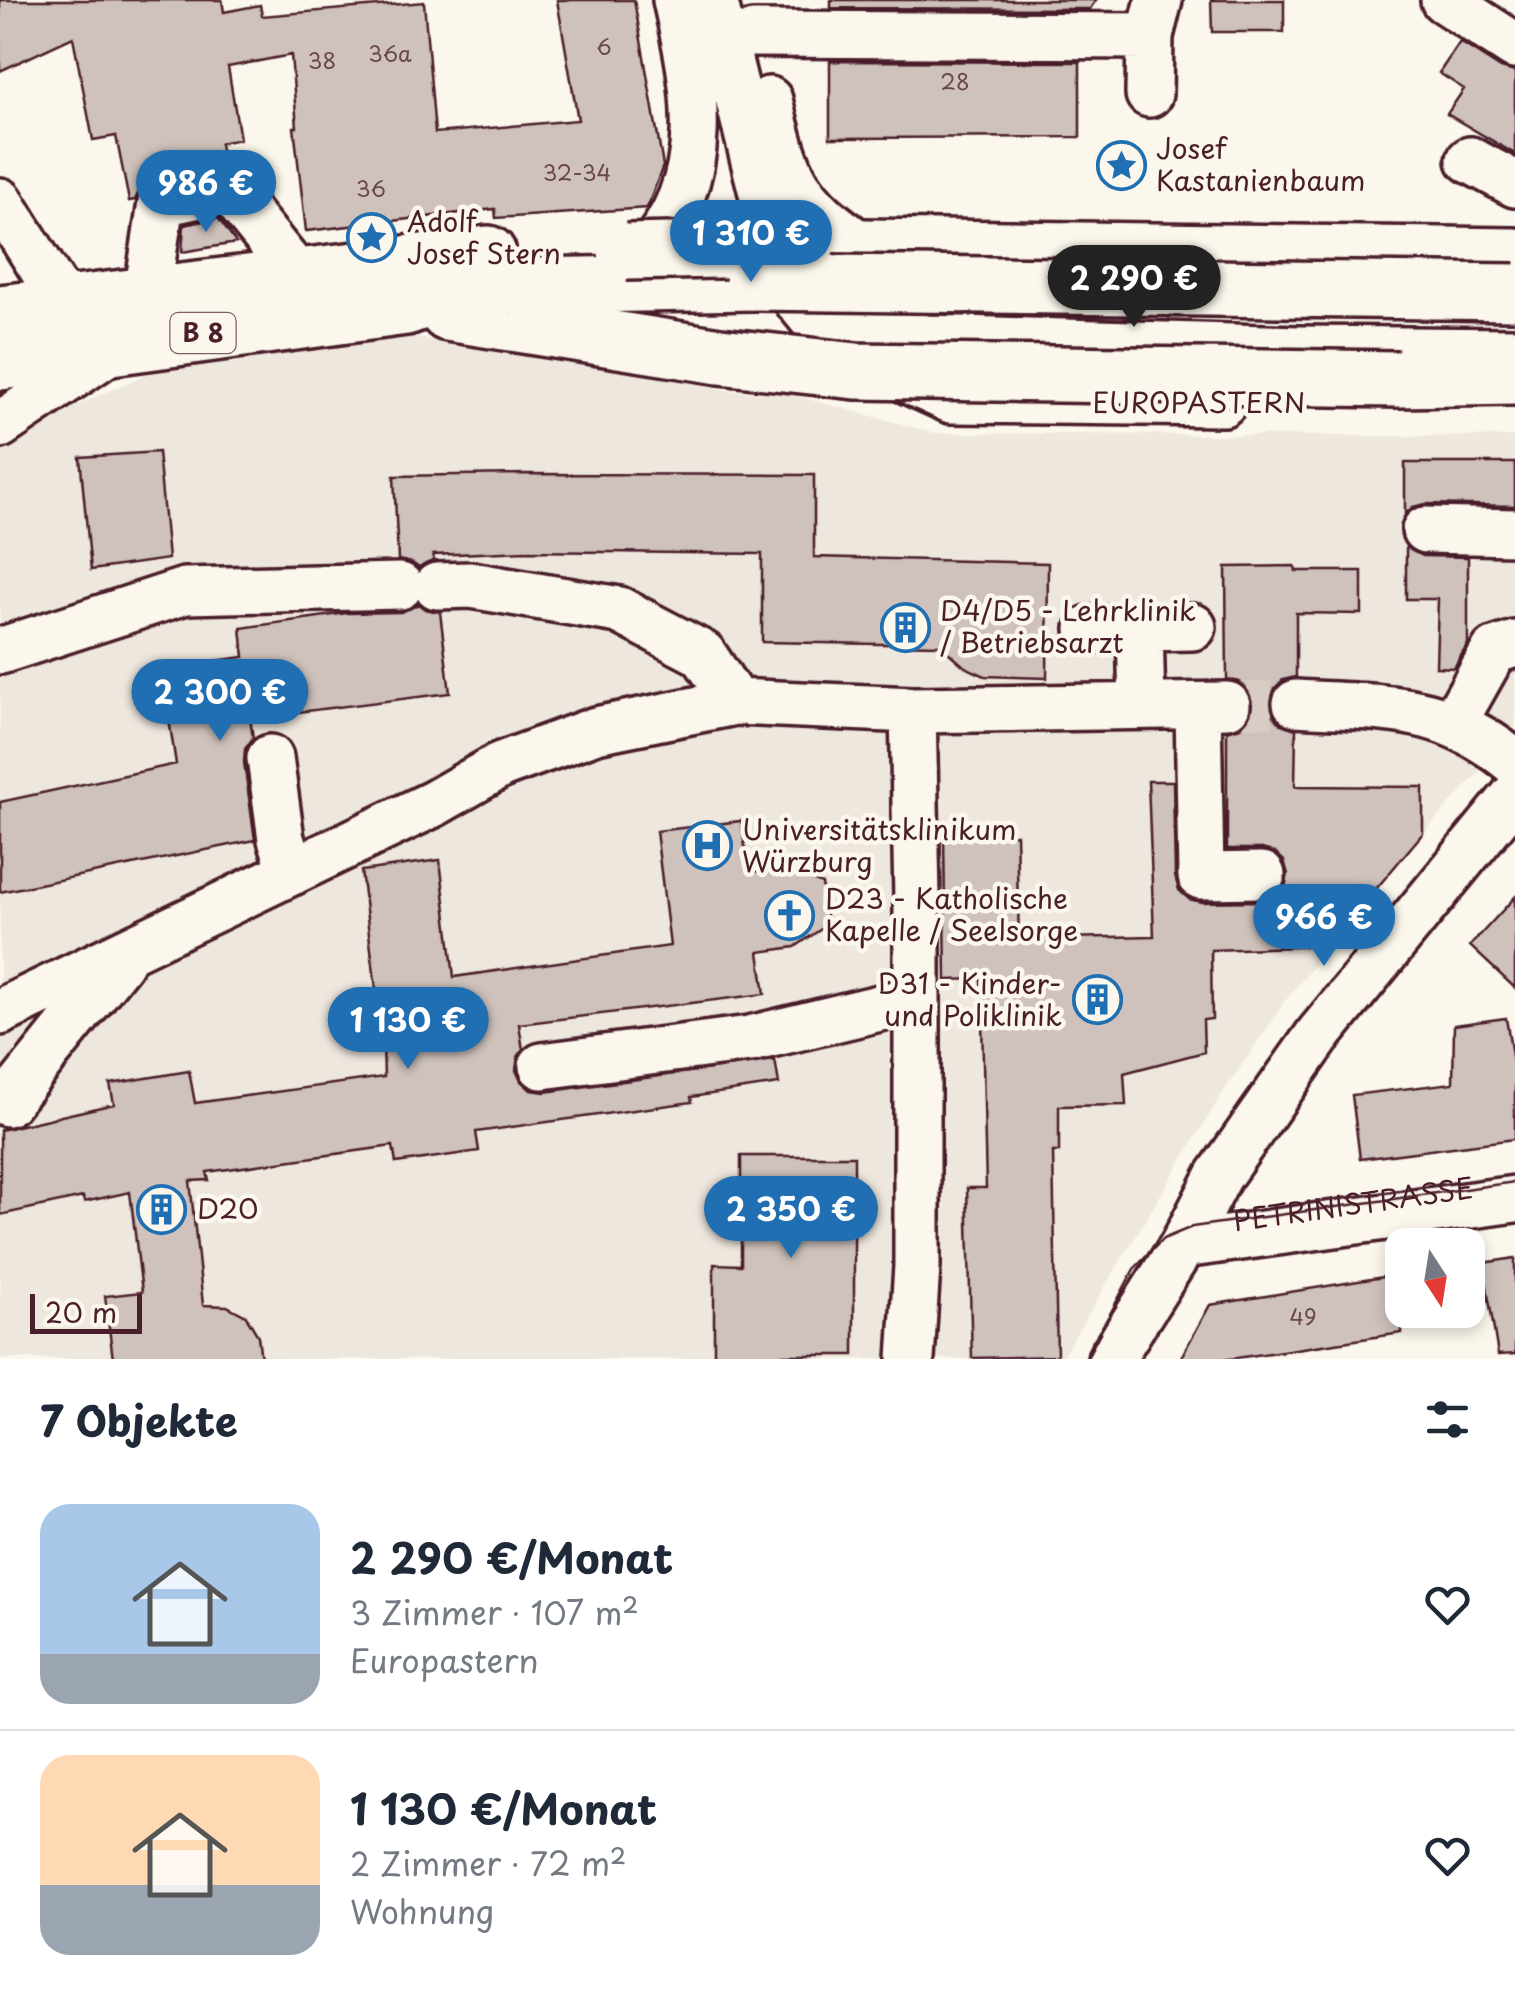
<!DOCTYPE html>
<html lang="de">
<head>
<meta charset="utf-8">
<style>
  body { margin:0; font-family:"Playpen Sans",sans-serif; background:#f2f2f3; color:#1f2937; height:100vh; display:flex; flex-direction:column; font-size:38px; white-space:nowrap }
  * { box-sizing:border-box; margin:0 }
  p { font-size:32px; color:#747a83 }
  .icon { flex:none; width:55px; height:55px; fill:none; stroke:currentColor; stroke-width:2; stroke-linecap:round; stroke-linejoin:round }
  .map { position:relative; height:1359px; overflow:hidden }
  .side { display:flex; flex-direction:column; background:#fff; flex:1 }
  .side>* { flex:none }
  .needle { width:65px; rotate:168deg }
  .controls { position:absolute; left:1385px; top:1228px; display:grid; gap:20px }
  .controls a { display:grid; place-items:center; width:100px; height:100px; border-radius:20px; background:#fff; box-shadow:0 5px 15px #0003; font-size:50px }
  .scale { position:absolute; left:30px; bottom:25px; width:112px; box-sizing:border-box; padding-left:10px; border:5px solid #4a1f2b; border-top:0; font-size:28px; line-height:35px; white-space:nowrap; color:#4a1f2b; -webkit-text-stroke:8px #fbf7ec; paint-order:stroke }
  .price { position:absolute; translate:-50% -85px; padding:0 22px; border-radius:35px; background:#1f6fb2; color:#fff; font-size:32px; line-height:65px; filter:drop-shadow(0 2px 5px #0008) }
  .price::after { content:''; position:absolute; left:50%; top:60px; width:30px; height:22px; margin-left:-15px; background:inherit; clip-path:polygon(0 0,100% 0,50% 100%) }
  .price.current { background:#222; color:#fff }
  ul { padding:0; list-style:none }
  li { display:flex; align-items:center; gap:30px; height:250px; padding:0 40px }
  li+li { border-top:2px solid #e0e1e3 }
  li span { display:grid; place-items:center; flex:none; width:280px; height:200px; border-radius:30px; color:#555 }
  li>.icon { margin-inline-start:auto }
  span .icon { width:120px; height:120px; fill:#fffc; stroke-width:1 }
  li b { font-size:42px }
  h2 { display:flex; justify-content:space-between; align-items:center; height:120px; padding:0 40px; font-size:42px }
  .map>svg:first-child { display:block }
  .built { fill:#eee7de }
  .building { fill:#cfc2bc; stroke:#4a1f2b; stroke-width:2.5 }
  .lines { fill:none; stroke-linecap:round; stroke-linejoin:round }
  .minor-tunnel { stroke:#d8ccc5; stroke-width:45; stroke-dasharray:45 22; stroke-linecap:butt }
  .minor-casing { stroke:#4a1f2b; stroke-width:52 }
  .major-casing { stroke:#4a1f2b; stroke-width:62 }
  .minor { stroke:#fbf7ec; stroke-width:45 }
  .major { stroke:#fbf7ec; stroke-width:55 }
  .tram { stroke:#4a1f2b; stroke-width:2.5 }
  .major-bridge-casing { stroke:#4a1f2b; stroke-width:62; stroke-linecap:butt }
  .major-bridge { stroke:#fbf7ec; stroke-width:55 }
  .labels { text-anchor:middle; stroke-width:9; stroke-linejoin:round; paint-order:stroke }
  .number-label { font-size:22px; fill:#6b484f }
  .shield { fill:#fbf7ec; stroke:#7f6065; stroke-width:2.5 }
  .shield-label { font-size:25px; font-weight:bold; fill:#4a1f2b }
  .poi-label { font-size:28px; fill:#4a1f2b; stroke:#fbf7ec; text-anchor:start }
  .street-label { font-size:28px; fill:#4a1f2b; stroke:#fbf7ec }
</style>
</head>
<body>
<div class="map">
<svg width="1515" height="1359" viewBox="0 0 1515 1359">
  <rect width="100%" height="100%" fill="#fbf7ec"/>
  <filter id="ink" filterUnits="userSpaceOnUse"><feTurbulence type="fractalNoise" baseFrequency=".01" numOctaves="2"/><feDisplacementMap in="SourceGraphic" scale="20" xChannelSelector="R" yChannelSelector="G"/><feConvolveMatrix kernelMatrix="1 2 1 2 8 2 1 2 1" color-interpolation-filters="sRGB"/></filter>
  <g filter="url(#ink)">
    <path class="built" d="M410,337L580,360L727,390L793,395L935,433L1515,437V732L1404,855L1289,996L1222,1094L1061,1359H0V393L17,389L37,424L170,363Z"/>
    <path class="building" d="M0,0H222L224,12L260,5L262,16L424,2L435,133L578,120L557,0H634L663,166L647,208L496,218L495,209L306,231L294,127H297L291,55L228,67L240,139L220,143L223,163L155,178L143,184L135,200L129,201L116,136L93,140L73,37L0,71Z
      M831,0H1096L1090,9L831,8Z
      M1211,0H1284V32H1212Z
      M1460,42L1501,68L1515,72V154L1447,114L1464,89L1439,73Z
      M830,61L1080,62V137L830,138Z
      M218,218L236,243L182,252L184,225Z
      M158,452L168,559L91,570L80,457Z
      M1405,463H1515V506L1426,504L1413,507L1405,514Z
      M527,474L814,475V557L1048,563L1047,678L985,676L965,667L940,645L762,642V554L526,551L433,555L434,560L419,568L412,563L398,560L394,476Z
      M1406,547L1423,556L1468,557V644L1454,668L1436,667L1438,599H1406Z
      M1295,566L1296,571H1362V614L1296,613V677L1283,680L1275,688L1270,703L1272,714L1281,724L1296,729L1295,786L1423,787V833L1328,946L1211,950L1212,1019L1203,1020L1204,1052L1124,1073L1126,1105L1059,1106V1152H1053L1057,1356L972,1358L967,1188H986L981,979L946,980L944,835L1016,834L1019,939L1154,936L1148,781H1173L1175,876L1179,890L1189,899L1201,902L1262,901L1276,897L1285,887L1288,874L1284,861L1276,853L1262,849H1227V731L1241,727L1250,717L1253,706L1249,691L1239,682L1227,679L1226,567Z
      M418,604L425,609L440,612L450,693L250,718L253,738L245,749L244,762L255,840L0,892V802L176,764L161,668L244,657L241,628L347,613L401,612Z
      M741,821L749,872L784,868L822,884L827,925L795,947L759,952L765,994L519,1024L523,1050L518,1057L516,1070L521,1081L531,1090L545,1092L775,1060L779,1084L691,1097L692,1102L476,1132L479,1151L396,1163L393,1146L207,1172L209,1180L190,1181L203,1305L227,1306L246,1316L258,1336L261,1359H113L105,1296L142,1292L130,1192L84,1202L83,1197L0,1215V1130L114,1104L110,1084L189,1071L195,1103L384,1077L383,1043L361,871L440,860L454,977L670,946L656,831Z
      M1515,897V988L1470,946Z
      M1506,1018L1515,1074V1139L1360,1159L1352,1095L1453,1083L1454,1025Z
      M741,1156H854V1355H714V1264L741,1265Z
      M1515,1258V1354L1498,1355L1483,1263Z
      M1402,1274V1333L1230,1359H1180L1210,1305Z"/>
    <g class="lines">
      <path class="minor-tunnel" d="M1227,705L1296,703"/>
      <defs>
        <path id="minor" d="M714,0L774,241L797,300L823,332L859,358L951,400L1223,403
          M1444,0L1515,46
          M753,34L1150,36L1159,0
          M1149,94L1150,36
          M769,100C787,177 795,201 864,247
          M1470,160L1515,184
          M0,201L65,305
          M647,252C714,178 696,88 676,0
          M803,272C841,312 873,325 926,338L1299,349L1515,351
          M147,295L161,203L228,189L298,276
          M0,425L111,350
          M1425,530L1515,532
          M437,586L471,585L619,610L703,654L735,702
          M1089,629L1140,628
          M0,651L185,591L400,586
          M1296,703C1387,709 1440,701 1515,763
          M1142,706L1140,628L1193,627
          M1198,706L1201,876L1262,875
          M1454,722L1494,651L1515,644
          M270,758L281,839L292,872
          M0,1012L435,803L501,765L596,730L735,702L913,710L1227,705
          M542,1066L750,1039L917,999
          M0,1098L7,1103L120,962
          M1183,1245L1515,1199
          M911,1359L917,1266V898L913,710
          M1111,1359L1183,1245L1219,1176L1319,1034L1515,795"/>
        <path id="major" d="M864,247L1515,256
          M0,313L488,254
          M448,313L720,356
          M0,362L406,307L461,287L753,282
          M1398,379L1515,377"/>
      </defs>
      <use href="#minor" class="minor-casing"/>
      <use href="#major" class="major-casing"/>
      <use href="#minor" class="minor"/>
      <use href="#major" class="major"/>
      <path class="tram" id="s1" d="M1086,1359L1134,1269L1163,1239L1192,1227L1515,1182"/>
      <defs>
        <path id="major-bridge" d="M626,252L806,248
          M753,282L1515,292
          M720,356L856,371L1398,379"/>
      </defs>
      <use href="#major-bridge" class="major-bridge-casing"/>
      <use href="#major-bridge" class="major-bridge"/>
    </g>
  </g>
  <defs>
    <symbol id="sight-ring" viewBox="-11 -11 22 22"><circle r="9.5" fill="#fbf7ec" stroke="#1f6fb2" stroke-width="1.5"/><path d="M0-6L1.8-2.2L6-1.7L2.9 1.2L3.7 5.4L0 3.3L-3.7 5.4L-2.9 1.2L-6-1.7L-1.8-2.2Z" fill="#1f6fb2"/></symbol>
    <symbol id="building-ring" viewBox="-11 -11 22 22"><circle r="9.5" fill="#fbf7ec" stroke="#1f6fb2" stroke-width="1.5"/><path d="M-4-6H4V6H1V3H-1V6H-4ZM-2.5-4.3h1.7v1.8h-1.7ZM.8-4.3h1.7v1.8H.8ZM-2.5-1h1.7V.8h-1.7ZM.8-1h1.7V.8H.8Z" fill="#1f6fb2"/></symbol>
    <symbol id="hospital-ring" viewBox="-11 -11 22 22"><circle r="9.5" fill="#fbf7ec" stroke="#1f6fb2" stroke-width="1.5"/><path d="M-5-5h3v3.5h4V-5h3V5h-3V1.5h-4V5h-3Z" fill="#1f6fb2"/></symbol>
    <symbol id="church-ring" viewBox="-11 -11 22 22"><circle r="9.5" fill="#fbf7ec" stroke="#1f6fb2" stroke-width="1.5"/><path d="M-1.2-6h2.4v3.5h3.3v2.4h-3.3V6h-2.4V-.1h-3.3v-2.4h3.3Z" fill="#1f6fb2"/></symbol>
  </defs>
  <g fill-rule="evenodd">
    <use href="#sight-ring" x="1094" y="138" width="55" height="55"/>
    <use href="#sight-ring" x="344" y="210" width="55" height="55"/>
    <use href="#building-ring" x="878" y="600" width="55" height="55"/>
    <use href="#hospital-ring" x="680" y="818" width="55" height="55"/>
    <use href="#church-ring" x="762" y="888" width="55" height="55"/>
    <use href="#building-ring" x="1070" y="972" width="55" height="55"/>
    <use href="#building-ring" x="134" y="1182" width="55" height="55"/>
  </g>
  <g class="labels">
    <g class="number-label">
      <text x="604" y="55">6</text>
      <text x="390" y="62">36a</text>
      <text x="322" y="69">38</text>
      <text x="955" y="90">28</text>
      <text x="577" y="181">32-34</text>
      <text x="371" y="197">36</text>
      <text x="1303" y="1325">49</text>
    </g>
    <rect class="shield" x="170.5" y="313" width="65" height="40" rx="8"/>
    <g class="shield-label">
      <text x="203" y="342">B 8</text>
    </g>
    <g class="poi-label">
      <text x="1156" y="159">Josef<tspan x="1156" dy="32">Kastanienbaum</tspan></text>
      <text x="407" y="232">Adolf<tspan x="407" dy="32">Josef Stern</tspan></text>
      <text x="940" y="621">D4/D5 - Lehrklinik<tspan x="940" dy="32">/ Betriebsarzt</tspan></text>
      <text x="742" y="840">Universitätsklinikum<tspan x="742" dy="32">Würzburg</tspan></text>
      <text x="825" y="909">D23 - Katholische<tspan x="825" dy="32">Kapelle / Seelsorge</tspan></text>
      <text x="1062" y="994" text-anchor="end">D31 - Kinder-<tspan x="1062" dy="32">und Poliklinik</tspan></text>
      <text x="197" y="1219">D20</text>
    </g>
    <g class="street-label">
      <text x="1199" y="413">EUROPASTERN</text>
      <text dy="10" stroke="none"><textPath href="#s1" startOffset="338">PETRINISTRASSE</textPath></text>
    </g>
  </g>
</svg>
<div class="controls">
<a><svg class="needle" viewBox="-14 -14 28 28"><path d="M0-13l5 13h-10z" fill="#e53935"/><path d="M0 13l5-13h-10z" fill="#747a83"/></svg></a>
</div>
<div class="scale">20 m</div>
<b class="price" style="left:206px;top:235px">986 €</b>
<b class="price" style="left:751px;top:285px">1 310 €</b>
<b class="price current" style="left:1134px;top:330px">2 290 €</b>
<b class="price" style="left:220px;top:744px">2 300 €</b>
<b class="price" style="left:1324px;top:969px">966 €</b>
<b class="price" style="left:408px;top:1072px">1 130 €</b>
<b class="price" style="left:791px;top:1261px">2 350 €</b>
</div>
<section class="side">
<h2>7 Objekte<svg class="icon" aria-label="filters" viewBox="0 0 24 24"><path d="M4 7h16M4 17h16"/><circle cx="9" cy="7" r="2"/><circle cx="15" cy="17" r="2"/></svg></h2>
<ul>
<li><span style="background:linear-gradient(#a9c7e8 75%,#9aa5b1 0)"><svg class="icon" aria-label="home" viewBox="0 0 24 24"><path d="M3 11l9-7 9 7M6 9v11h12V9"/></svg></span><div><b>2 290 €/Monat</b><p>3 Zimmer · 107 m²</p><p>Europastern</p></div><svg class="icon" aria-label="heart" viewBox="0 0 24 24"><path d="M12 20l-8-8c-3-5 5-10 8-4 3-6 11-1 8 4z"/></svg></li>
<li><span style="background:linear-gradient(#ffd9b3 65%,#9aa5b1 0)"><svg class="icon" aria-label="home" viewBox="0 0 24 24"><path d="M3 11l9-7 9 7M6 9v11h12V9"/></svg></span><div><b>1 130 €/Monat</b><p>2 Zimmer · 72 m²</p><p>Wohnung</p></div><svg class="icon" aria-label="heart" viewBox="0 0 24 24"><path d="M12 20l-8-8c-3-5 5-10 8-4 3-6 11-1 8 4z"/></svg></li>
</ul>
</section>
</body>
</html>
